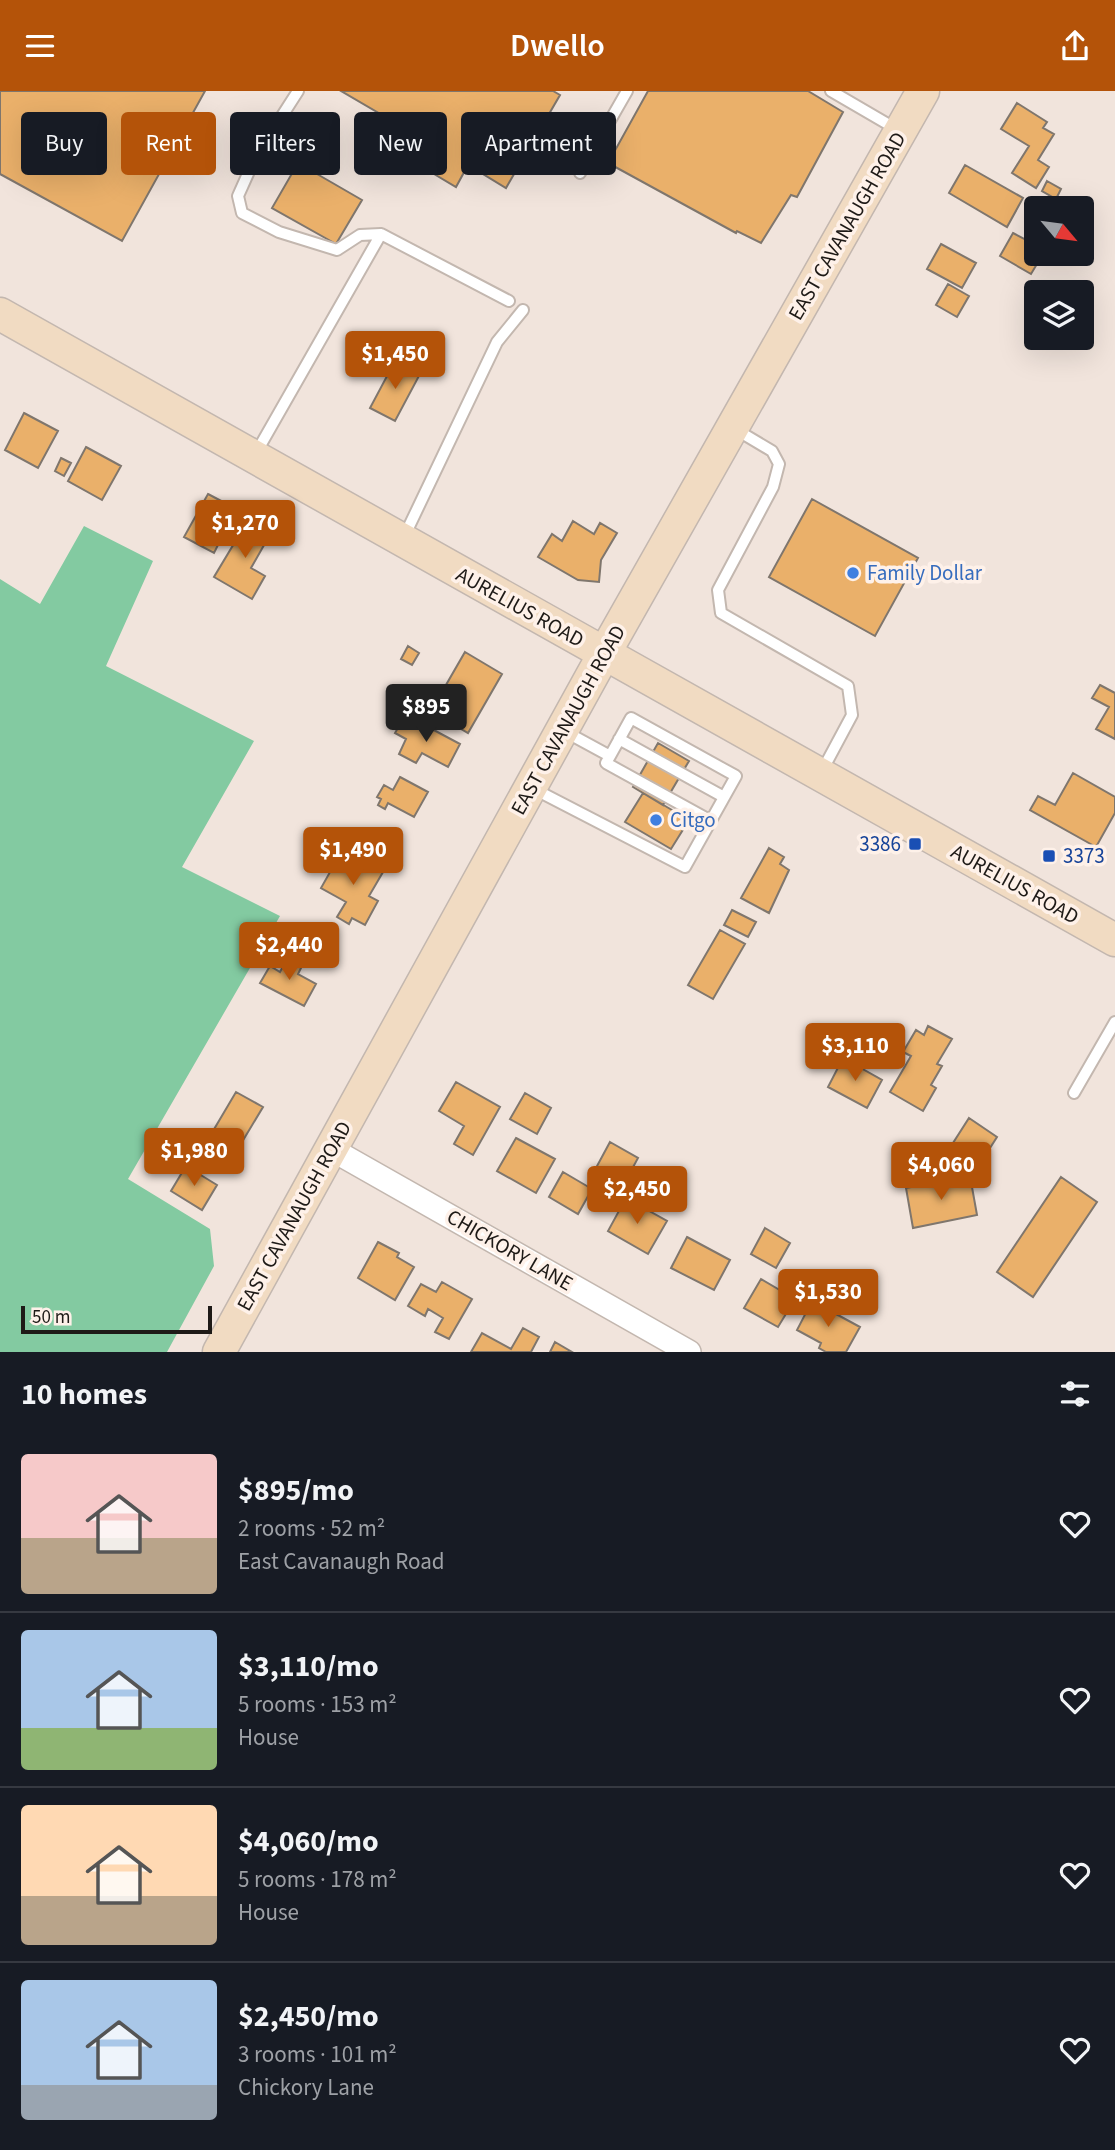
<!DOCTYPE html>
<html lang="en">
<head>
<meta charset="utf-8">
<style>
  body { margin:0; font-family:"Source Sans 3",sans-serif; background:#20242c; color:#f1f3f6; height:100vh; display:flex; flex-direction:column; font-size:26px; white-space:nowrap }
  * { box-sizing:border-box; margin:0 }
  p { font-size:23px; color:#9ea1a6 }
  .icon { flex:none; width:38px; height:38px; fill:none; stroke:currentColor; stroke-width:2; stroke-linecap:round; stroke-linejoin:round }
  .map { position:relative; height:1261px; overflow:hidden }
  .side { display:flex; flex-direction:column; background:#171b24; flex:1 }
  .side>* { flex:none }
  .top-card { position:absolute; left:21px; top:21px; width:700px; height:63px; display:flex; gap:14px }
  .needle { width:46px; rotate:119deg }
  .controls { position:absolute; left:1024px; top:105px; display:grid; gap:14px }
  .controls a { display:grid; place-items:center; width:70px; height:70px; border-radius:7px; background:#171b24; box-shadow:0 7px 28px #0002; font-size:35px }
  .scale { position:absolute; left:21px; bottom:18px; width:191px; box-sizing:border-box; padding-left:7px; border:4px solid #1e1a17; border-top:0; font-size:19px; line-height:24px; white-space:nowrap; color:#1e1a17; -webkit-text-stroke:5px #fef1e9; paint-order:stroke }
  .price { position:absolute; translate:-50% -60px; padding:0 16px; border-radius:7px; background:#b45309; color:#fff; font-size:23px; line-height:46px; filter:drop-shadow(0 2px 4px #0008) }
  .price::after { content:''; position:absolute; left:50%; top:42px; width:21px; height:16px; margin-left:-10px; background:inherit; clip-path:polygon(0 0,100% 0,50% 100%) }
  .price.current { background:#222; color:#fff }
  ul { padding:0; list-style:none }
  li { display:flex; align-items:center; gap:21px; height:175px; padding:0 21px }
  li+li { border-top:2px solid #363941 }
  li span { display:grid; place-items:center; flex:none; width:196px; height:140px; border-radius:7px; color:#555 }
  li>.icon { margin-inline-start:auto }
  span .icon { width:84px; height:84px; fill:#fffc; stroke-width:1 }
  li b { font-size:30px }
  h2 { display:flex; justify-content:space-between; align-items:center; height:84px; padding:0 21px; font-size:30px }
  .tag { padding:0 24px; border-radius:7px; background:#171b24; box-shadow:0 7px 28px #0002; font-size:24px; line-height:63px }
  .tag.current { background:#b45309; color:#fff }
  header { display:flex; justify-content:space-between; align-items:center; height:91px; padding:0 21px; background:#b45309; color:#fff; font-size:32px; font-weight:600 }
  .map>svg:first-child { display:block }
  .green { fill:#83caa1 }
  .building { fill:#eab06a; stroke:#7f766d; stroke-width:2 }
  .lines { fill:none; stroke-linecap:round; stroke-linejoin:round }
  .lane-casing { stroke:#c3b7af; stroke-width:14 }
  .street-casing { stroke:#c3b7af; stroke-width:26 }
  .secondary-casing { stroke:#c3b7af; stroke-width:35 }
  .lane { stroke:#fff; stroke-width:10 }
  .street { stroke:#fff; stroke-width:23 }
  .secondary { stroke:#f1dbc2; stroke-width:32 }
  .shop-dot { fill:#3f7fe0; stroke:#fef1e9; stroke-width:2.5 }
  .transit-dot { fill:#1a4fb4; stroke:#fef1e9; stroke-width:2.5 }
  .labels { text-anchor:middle; stroke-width:7; stroke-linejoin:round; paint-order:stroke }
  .street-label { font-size:21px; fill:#1e1a17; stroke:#fef1e9 }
  .shop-label { font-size:21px; fill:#366cbe; stroke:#fef1e9; text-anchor:start }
  .transit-label { font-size:21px; fill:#164399; stroke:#fef1e9; text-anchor:end }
</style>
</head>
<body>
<header><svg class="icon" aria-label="menu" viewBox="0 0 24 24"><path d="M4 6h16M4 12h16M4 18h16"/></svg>Dwello<svg class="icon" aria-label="share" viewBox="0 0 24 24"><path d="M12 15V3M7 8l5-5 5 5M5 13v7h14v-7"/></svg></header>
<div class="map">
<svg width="1115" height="1261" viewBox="0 0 1115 1261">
  <rect width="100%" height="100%" fill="#f1e4dc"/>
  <path class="green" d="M84,435L153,470L106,575L254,650L182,776L280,825L128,1088L210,1138L214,1175L167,1261H0V488L40,513Z"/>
  <path class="building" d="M0,0H205L122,150L0,83Z
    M341,0H553L560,4L506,97L468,74L456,96L429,80L442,59Z
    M648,0H808L843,21L797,106L791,104L761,152L737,140L736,142L608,72Z
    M1017,12L1047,31L1043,37L1054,43L1038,69L1049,76L1036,97L1012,82L1029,55L1001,38Z
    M298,72L362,109L336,153L272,117Z
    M965,74L1023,107L1007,136L949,102Z
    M1047,90L1061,98L1056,108L1042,100Z
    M1013,142L1036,154V163H1043L1031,183L1000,165Z
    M941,153L976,172L962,197L927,178Z
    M948,193L969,205L957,226L936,214Z
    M395,270L420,283L395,330L370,317Z
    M24,322L58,340L38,377L5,359Z
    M86,356L121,375L102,409L68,390Z
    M61,367L71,372L64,385L55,380Z
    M208,403L227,413L214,437L224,442L214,462L184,446Z
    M812,408L918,467L875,545L769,486Z
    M250,426L272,440L251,477L265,485L252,508L214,486Z
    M573,430L594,443L600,432L617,442L601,469L599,491L578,489L538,466L552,443L562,450Z
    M408,555L419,562L412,574L401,568Z
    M465,561L502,583L468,642L431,620Z
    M1100,594L1115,602V648L1096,638L1109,616L1092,607Z
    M415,629L460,653L448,676L422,662L416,672L399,663L406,648L395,642L402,630L412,636Z
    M658,652L689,670L663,714L633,696Z
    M1073,682L1115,706V722L1096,756L1030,719L1038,705L1055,714Z
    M400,686L428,701L414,726L388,712L385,718L378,714L381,708L377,706L384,694L393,699Z
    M643,702L689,729L671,758L625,731Z
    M769,757L784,766L780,773L789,779L769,822L741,807Z
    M343,758L383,781L369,805L378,810L365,834L352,827L349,833L337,826L346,811L321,797Z
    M732,819L756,831L748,846L724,834Z
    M720,839L745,853L713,908L688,894Z
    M287,868L302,875L298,883L316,893L304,915L260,892L270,875L280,881Z
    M928,935L952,948L937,973L942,975L931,994L936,997L923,1020L890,1001L911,965L903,961L916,939L924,944Z
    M843,967L882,989L867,1017L828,996Z
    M456,991L500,1016L473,1064L454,1053L464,1035L439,1020Z
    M236,1001L263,1016L239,1056L213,1040Z
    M525,1002L551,1017L537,1043L510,1028Z
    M969,1027L997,1046L981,1071L953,1052Z
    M516,1047L555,1068L536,1102L497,1080Z
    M610,1051L638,1067L625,1091L597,1075Z
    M186,1075L217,1094L202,1119L171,1100Z
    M563,1081L592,1098L578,1123L549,1106Z
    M970,1085L977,1124L913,1137L906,1097Z
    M1061,1086L1097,1111L1033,1206L997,1181Z
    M626,1107L667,1130L648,1163L608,1140Z
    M765,1137L790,1152L776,1177L751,1163Z
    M687,1146L730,1169L714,1199L671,1177Z
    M378,1151L399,1162L397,1166L414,1176L395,1209L358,1187Z
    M761,1188L795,1208L778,1236L744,1217Z
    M442,1191L472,1208L449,1248L435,1241L443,1227L428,1218L425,1225L408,1215L421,1193L436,1201Z
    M812,1210L860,1236L846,1261H826L819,1257L821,1252L797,1239Z
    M523,1237L539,1246L531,1261H471L482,1242L511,1258Z
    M555,1251L572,1261H550Z"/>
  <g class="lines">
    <defs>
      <path id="lane" d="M298,0L255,67L238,105L242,122L279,141L337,159L360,144L381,143L509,210
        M831,0L898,39
        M580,82L627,0
        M735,338L772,360L779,373L773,396L718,499L721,522L848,595L852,624L822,680
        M256,362L381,143
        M403,448L497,251L523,219
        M619,648L724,706
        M610,665L606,672L711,730
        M534,698L685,776L736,685L631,627L610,665L564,640
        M1074,1002L1115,931"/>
      <path id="street" d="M331,1058L689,1261"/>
      <path id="secondary" d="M0,223L1115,849
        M219,1261L604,563L923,0"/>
    </defs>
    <use href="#lane" class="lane-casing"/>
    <use href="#street" class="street-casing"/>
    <use href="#secondary" class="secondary-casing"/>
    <use href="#lane" class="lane"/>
    <use href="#street" class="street"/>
    <use href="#secondary" class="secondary"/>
  </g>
  <g class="shop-dot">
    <circle cx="853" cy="482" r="7"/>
    <circle cx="656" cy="729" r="7"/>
  </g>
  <g class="transit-dot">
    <rect x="908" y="746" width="14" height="14" rx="3.5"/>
    <rect x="1042" y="758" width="14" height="14" rx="3.5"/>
  </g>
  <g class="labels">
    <g class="street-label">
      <text transform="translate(847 135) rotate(-60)" y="7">EAST CAVANAUGH ROAD</text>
      <text transform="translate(520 516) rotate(29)" y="7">AURELIUS ROAD</text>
      <text transform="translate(568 629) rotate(-61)" y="7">EAST CAVANAUGH ROAD</text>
      <text transform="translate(1015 793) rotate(29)" y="7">AURELIUS ROAD</text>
      <text transform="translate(294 1125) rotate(-61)" y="7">EAST CAVANAUGH ROAD</text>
      <text transform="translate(510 1159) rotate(30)" y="7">CHICKORY LANE</text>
    </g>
    <g class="shop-label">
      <text x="867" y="489">Family Dollar</text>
      <text x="670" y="736">Citgo</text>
    </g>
    <g class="transit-label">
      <text x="901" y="760">3386</text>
      <text x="1063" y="772" text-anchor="start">3373</text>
    </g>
  </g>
</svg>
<div class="controls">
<a><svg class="needle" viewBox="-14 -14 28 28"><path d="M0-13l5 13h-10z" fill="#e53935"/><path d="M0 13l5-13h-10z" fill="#9ea1a6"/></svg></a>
<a><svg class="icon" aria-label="layers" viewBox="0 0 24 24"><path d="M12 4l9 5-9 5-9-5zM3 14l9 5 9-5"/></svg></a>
</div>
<div class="scale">50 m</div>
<b class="price" style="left:395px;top:300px">$1,450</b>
<b class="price" style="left:245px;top:469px">$1,270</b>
<b class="price current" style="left:426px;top:653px">$895</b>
<b class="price" style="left:353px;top:796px">$1,490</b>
<b class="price" style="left:289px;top:891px">$2,440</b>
<b class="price" style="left:855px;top:992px">$3,110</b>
<b class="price" style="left:194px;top:1097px">$1,980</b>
<b class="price" style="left:941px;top:1111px">$4,060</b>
<b class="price" style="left:637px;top:1135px">$2,450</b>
<b class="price" style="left:828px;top:1238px">$1,530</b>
<div class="top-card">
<a class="tag">Buy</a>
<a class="tag current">Rent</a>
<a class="tag">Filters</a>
<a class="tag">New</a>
<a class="tag">Apartment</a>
</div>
</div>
<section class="side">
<h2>10 homes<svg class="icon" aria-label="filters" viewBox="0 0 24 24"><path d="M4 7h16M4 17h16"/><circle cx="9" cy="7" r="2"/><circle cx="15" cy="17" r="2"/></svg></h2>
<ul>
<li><span style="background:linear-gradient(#f6c9c9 60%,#b9a48a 0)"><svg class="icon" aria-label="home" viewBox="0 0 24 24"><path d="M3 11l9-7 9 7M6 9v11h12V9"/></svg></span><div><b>$895/mo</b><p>2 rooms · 52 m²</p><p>East Cavanaugh Road</p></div><svg class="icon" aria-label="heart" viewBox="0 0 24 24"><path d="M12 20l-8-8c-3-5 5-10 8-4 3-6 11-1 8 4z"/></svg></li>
<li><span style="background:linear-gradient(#a9c7e8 70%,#8fb573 0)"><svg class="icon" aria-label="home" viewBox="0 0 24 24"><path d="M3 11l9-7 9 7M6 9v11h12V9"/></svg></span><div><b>$3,110/mo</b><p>5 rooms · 153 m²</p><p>House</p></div><svg class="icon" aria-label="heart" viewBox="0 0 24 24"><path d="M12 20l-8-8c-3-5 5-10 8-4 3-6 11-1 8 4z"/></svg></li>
<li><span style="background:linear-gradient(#ffd9b3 65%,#b9a48a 0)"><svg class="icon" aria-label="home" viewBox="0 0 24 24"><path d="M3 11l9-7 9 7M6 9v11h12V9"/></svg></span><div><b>$4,060/mo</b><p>5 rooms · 178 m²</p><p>House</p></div><svg class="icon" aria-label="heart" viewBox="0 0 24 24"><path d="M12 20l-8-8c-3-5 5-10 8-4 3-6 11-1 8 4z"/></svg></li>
<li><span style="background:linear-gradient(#a9c7e8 75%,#9aa5b1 0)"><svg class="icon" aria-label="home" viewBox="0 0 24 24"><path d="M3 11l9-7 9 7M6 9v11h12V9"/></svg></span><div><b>$2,450/mo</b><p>3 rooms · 101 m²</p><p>Chickory Lane</p></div><svg class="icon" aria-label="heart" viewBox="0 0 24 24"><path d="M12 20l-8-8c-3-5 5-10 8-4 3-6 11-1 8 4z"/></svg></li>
</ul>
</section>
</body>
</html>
